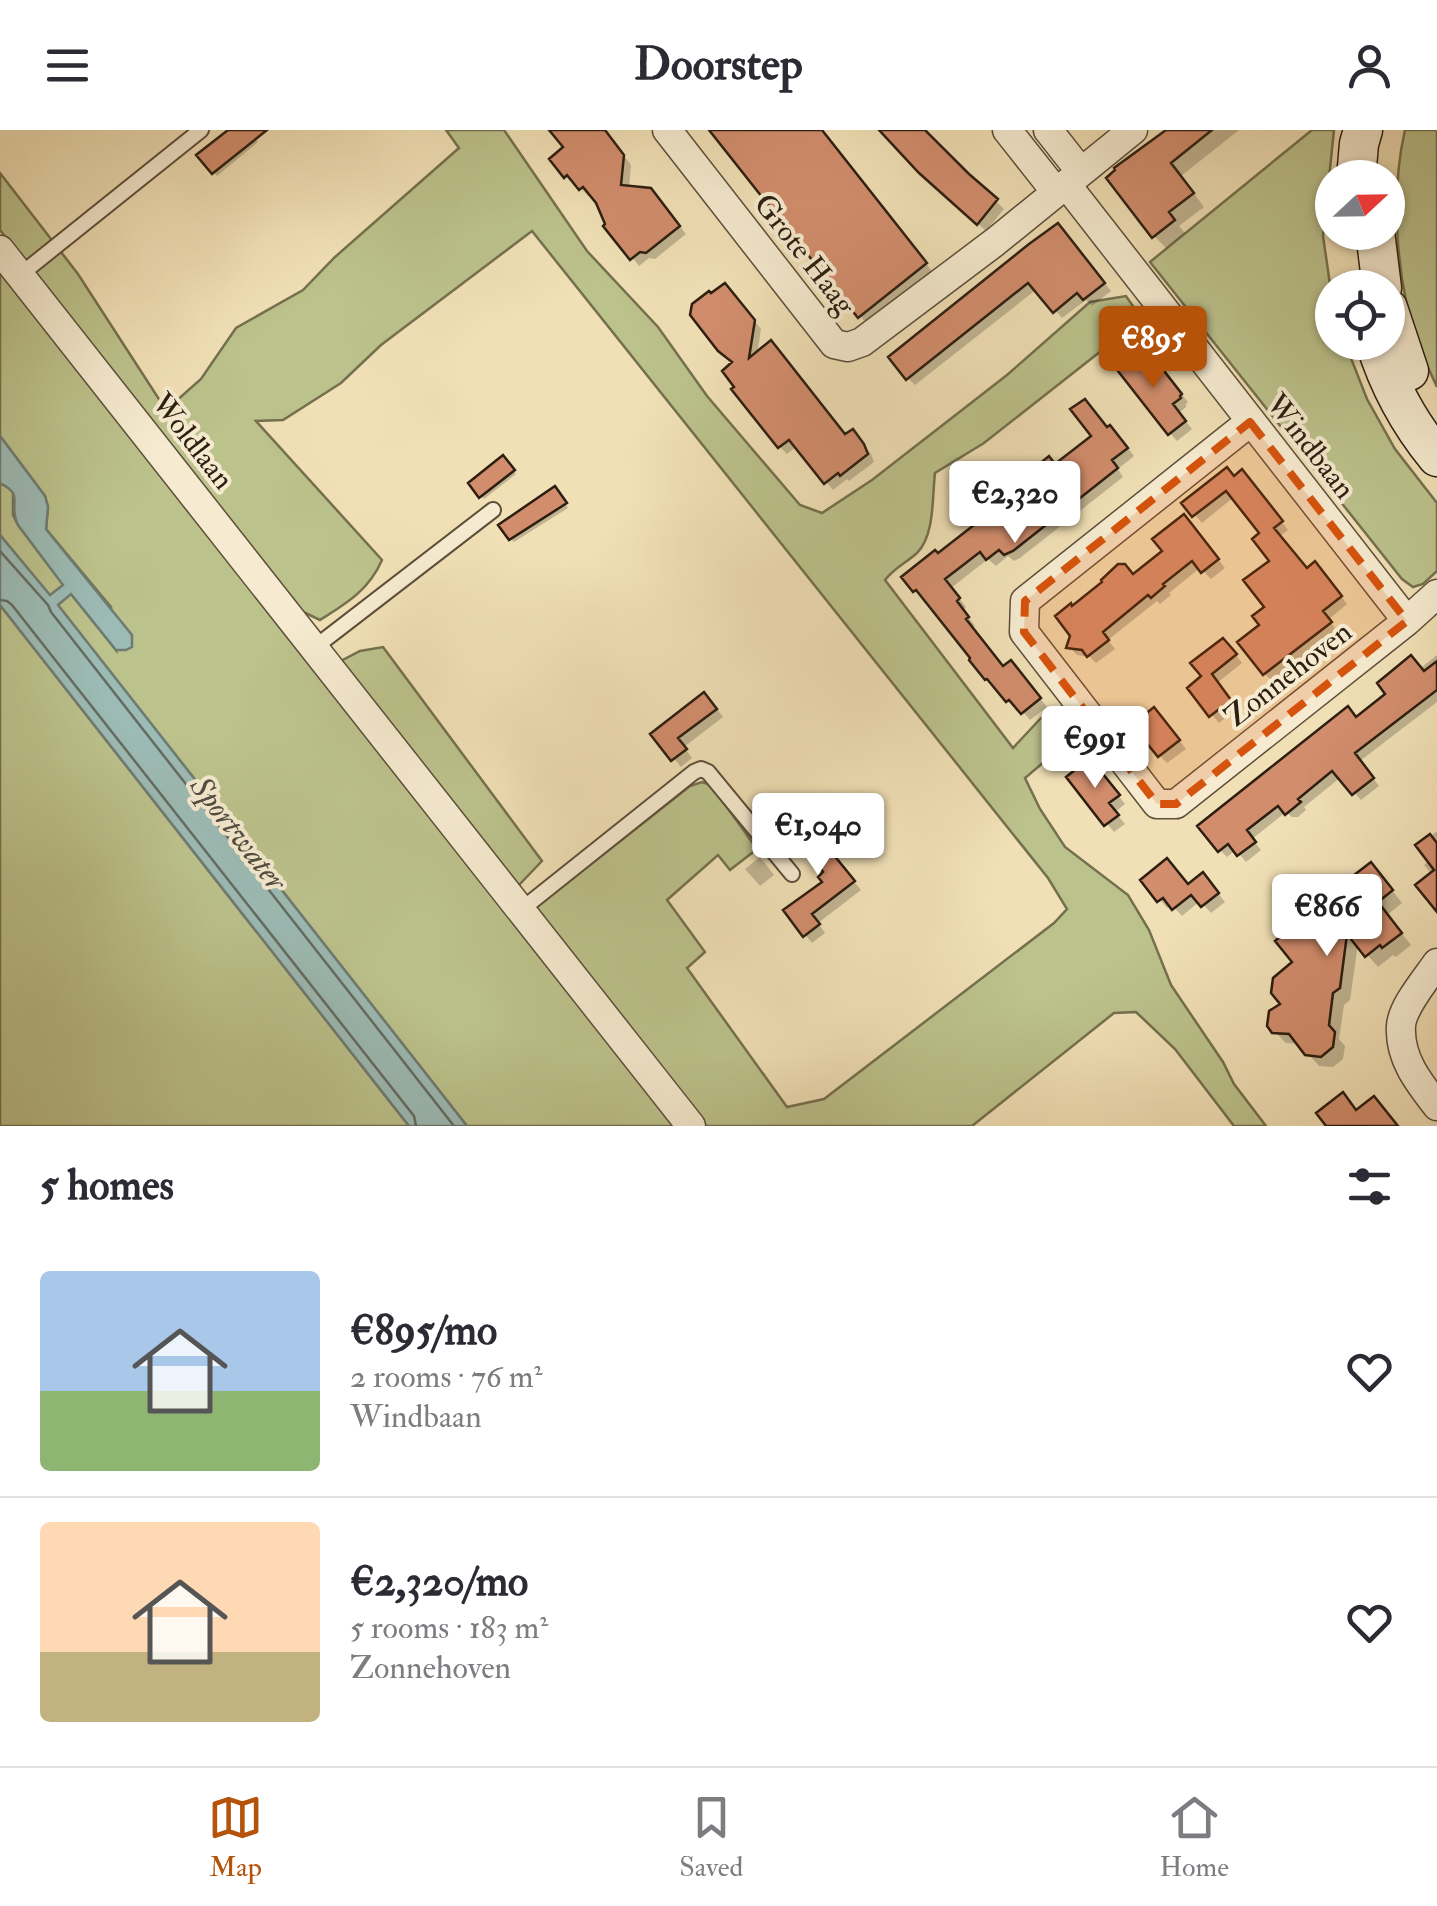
<!DOCTYPE html>
<html lang="en">
<head>
<meta charset="utf-8">
<style>
  body { margin:0; font-family:"IM FELL Double Pica",serif; background:#f2f2f3; color:#2b2b33; height:100vh; display:flex; flex-direction:column; font-size:38px; white-space:nowrap }
  * { box-sizing:border-box; margin:0 }
  p { font-size:32px; color:#7c7c81 }
  .icon { flex:none; width:55px; height:55px; fill:none; stroke:currentColor; stroke-width:2; stroke-linecap:round; stroke-linejoin:round }
  .map { position:relative; height:996px; overflow:hidden }
  .details { display:flex; flex-direction:column; background:#fff; flex:1 }
  .details>* { flex:none }
  .needle { width:65px; rotate:68deg }
  .buttons { position:absolute; left:1315px; top:30px; display:grid; gap:20px }
  .buttons a { display:grid; place-items:center; width:90px; height:90px; border-radius:50%; background:#fff; box-shadow:0 2px 8px #0004; font-size:50px }
  .price { position:absolute; translate:-50% -85px; padding:0 22px; border-radius:10px; background:#fff; color:#222; font-size:32px; line-height:65px; filter:drop-shadow(0 2px 5px #0008) }
  .price::after { content:''; position:absolute; left:50%; top:60px; width:30px; height:22px; margin-left:-15px; background:inherit; clip-path:polygon(0 0,100% 0,50% 100%) }
  .price.active { background:#b45309; color:#fff }
  ul { padding:0; list-style:none }
  li { display:flex; align-items:center; gap:30px; height:250px; padding:0 40px }
  li+li { border-top:2px solid #e1e1e2 }
  li span { display:grid; place-items:center; flex:none; width:280px; height:200px; border-radius:10px; color:#555 }
  li>.icon { margin-inline-start:auto }
  span .icon { width:120px; height:120px; fill:#fffc; stroke-width:1 }
  li b { font-size:42px }
  h2 { display:flex; justify-content:space-between; align-items:center; height:120px; padding:0 40px; font-size:42px }
  header { display:flex; justify-content:space-between; align-items:center; height:130px; padding:0 40px; background:#fff; font-size:45px; font-weight:700 }
  .tabs { display:flex; justify-content:space-around; align-items:center; height:140px; border-top:2px solid #e1e1e2; background:#fff; font-size:28px; color:#7c7c81 }
  .tabs a { display:grid; justify-items:center; gap:5px }
  .tabs .active { color:#b45309 }
  .map>svg:first-child { display:block }
  .green { fill:#bcc28c; stroke:#74704e; stroke-width:2.5 }
  .water { fill:#9cbbb5; stroke:#6f7c73; stroke-width:2.5 }
  .shadow { fill:#0003 }
  .lines { fill:none; stroke-linecap:round; stroke-linejoin:round }
  .shore { stroke:#646c62; stroke-width:2.5 }
  .building { fill:#d28d6d; stroke:#2c1e10; stroke-width:2.5 }
  .lane-casing { stroke:#5d4e3a; stroke-width:18 }
  .street-casing { stroke:#5d4e3a; stroke-width:31 }
  .secondary-casing { stroke:#2c1e10; stroke-width:41 }
  .lane { stroke:#f6ebd0; stroke-width:14 }
  .street { stroke:#f6ebd0; stroke-width:28 }
  .secondary { stroke:#f6ebd0; stroke-width:38 }
  .marked { fill:#d5530c; fill-opacity:0.2; stroke:#d5530c; stroke-width:8; stroke-dasharray:20 12; stroke-linejoin:round }
  .labels { text-anchor:middle; stroke-width:8; stroke-linejoin:round; paint-order:stroke }
  .street-label { font-size:30px; fill:#2c1e10; stroke:#f6ebd0 }
  .water-label { font-size:32px; font-style:italic; fill:#4e4d42; stroke:#f6ebd0 }
</style>
</head>
<body>
<header><svg class="icon" aria-label="menu" viewBox="0 0 24 24"><path d="M4 6h16M4 12h16M4 18h16"/></svg>Doorstep<svg class="icon" aria-label="person" viewBox="0 0 24 24"><circle cx="12" cy="8" r="4"/><path d="M4 21q1-7 8-7t8 7"/></svg></header>
<div class="map">
<svg width="1437" height="996" viewBox="0 0 1437 996">
  <rect width="100%" height="100%" fill="#f1e0b6"/>
  <filter id="stains"><feTurbulence type="fractalNoise" baseFrequency=".002" numOctaves="4"/><feColorMatrix values="0 0 0 0 .2 0 0 0 0 .09 0 0 0 0 .02 0 0 0 .5 -.17"/></filter>
  <radialGradient id="worn" r=".72"><stop offset=".6" stop-color="#630" stop-opacity="0"/><stop offset="1" stop-color="#630" stop-opacity=".3"/></radialGradient>
  <path class="green" d="M446,0H504L587,121L658,197L707,266L800,375L822,383L872,350L1007,245L1090,172L1126,166L1135,179L1134,195L984,313L935,343C932,367 935,405 917,423C906,433 894,438 885,450L1013,618L1041,588L1074,579L1084,598L1025,648L1040,679L1065,717L1128,765L1149,800L1171,855L1223,932L1234,954L1266,996H1234L1175,919L1136,882L1114,883L972,996H705L534,779L690,656L702,652L711,655L757,719L730,740L718,725L667,770L705,822L687,838L787,977L824,969L1054,793L1067,779L1048,748L532,101L381,215L341,253L283,290L256,291L382,430C369,460 347,473 320,490L297,479L0,100V43L78,144L166,280L201,249L236,198L303,160L335,127L459,18Z
    M1312,0H1334L1323,106L1332,168V212L1345,213L1367,269L1395,319L1437,373V441L1423,454L1413,457L1402,449L1150,132Z
    M1405,0H1437V257C1431,243 1423,229 1418,214C1396,151 1390,65 1405,0Z
    M0,128L682,996H467L57,474L71,464L116,520L111,477L46,399L48,377L45,366L0,306Z
    M0,353L13,360V385L18,395L64,455L50,466L0,405Z
    M0,475L409,996H0Z
    M383,517L542,731L519,755L504,748L339,532L360,521Z"/>
  <path class="water" d="M0,306L45,366L48,377L46,399L132,505V517L126,520H116L71,464L58,475L467,996H409L0,475V405L50,465L63,455L18,395C7,372 26,366 0,353Z"/>
  <path class="shadow" d="M232,0H249L258,12L217,46L200,26Z
    M553,0H604L631,35L629,59L658,69L686,104L655,129L649,128L639,136L608,95L592,63L588,66L575,52L573,54L565,46L567,18Z
    M713,0H821L932,141L866,193Z
    M885,0H922L956,35L996,71L1004,79L986,101L927,47Z
    M1167,0H1239L1181,46L1204,77L1179,96L1185,103L1166,118L1154,106Z
    M1065,104L1111,161L1092,176L1086,170L1062,188L1037,159L915,255L908,248Z
    M732,163L761,199L757,225L846,307L860,309L871,324L874,332L849,351L847,349L833,360L797,316L787,324L780,317L735,233Z
    M1146,241L1165,243L1188,272L1185,275L1187,276L1179,283L1192,299L1177,311L1170,303Z
    M1108,300L1118,306L1134,326L1118,339L1123,347L1020,428L1014,431L1008,426L996,436L988,429L951,458L966,477L963,480L975,496L971,498L1004,539L1018,541L1047,577L1030,590L1018,576L1015,578L1008,570L925,466L922,468L904,447L1004,387L1045,354L1056,337Z
    M503,328L516,344L484,369L471,354Z
    M1235,348L1249,350L1288,400L1280,406L1307,440L1322,442L1347,474L1328,490L1337,500L1272,551L1264,543L1263,495L1268,477L1272,431L1262,403L1234,367L1202,393L1185,373Z
    M558,362L568,378L514,412L511,409Z
    M1192,395L1225,438L1211,449L1200,438L1169,463L1171,465L1160,474L1157,471L1108,510L1115,519L1096,533L1090,527L1077,525L1069,517L1134,446Z
    M1231,518L1242,533L1217,553L1237,578L1219,593L1190,558Z
    M1437,525V572L1360,631L1379,656L1361,670L1341,647L1304,677L1306,680L1298,687H1292L1286,682L1252,709L1261,720L1246,732L1236,720L1227,727L1220,720L1357,589Z
    M712,572L723,587L684,617L692,628L681,637L654,604Z
    M1162,588L1186,619L1167,633L1160,626Z
    M1098,639L1125,674L1115,682L1125,694L1114,702L1069,648Z
    M820,699L839,725L835,728L861,760L818,793L825,803L812,813L786,781L825,752L827,742Z
    M1437,701V778L1432,745L1424,735L1430,730L1419,716Z
    M760,727L774,745L760,756L745,739Z
    M1382,747L1402,773L1387,785L1411,815L1396,827L1393,825L1378,837L1358,814L1350,870L1344,875L1339,909L1345,916L1343,929L1333,937L1319,936L1300,914L1286,913L1274,901L1309,792Z
    M1144,751L1189,756L1210,753L1225,772L1211,783L1200,771L1182,786L1171,774L1167,778Z"/>
  <g class="lines">
    <path class="shore" d="M0,421L48,475L51,482L454,996
      M0,470L7,471L12,475L414,986L416,996"/>
  </g>
  <path class="building" d="M228,0H267L212,44L196,25Z
    M549,0H605L624,25L621,55L651,58L680,96L646,123L640,122L630,130L603,96L605,94L596,73L583,57L579,60L567,45L564,48L549,29L563,17Z
    M709,0H822L927,133L858,188Z
    M879,0H925L969,44L998,69L977,95L919,43Z
    M1166,0H1212L1171,33L1194,63L1169,82L1175,90L1152,108L1106,48L1115,40L1114,38Z
    M1058,93L1105,153L1083,170L1077,163L1053,183L1028,153L906,250L888,227L1029,114Z
    M725,153L755,190L749,228L771,210L845,304L853,299L864,314L868,324L840,346L838,343L824,354L789,310L778,318L731,259L734,257L722,241L732,232L718,221L690,185L692,174L709,161L711,163Z
    M1132,222L1145,239L1153,232L1155,234L1157,232L1182,264L1180,266L1181,268L1173,274L1186,291L1168,305L1114,236Z
    M1085,269L1107,297L1110,295L1128,318L1112,330L1118,338L1013,421L1004,425L999,420L986,430L980,422L945,449L960,468L957,471L969,487L966,489L1003,536L1011,530L1041,568L1021,584L1009,570L1006,572L987,549L985,550L969,530L970,528L916,460L913,462L901,447L935,420L938,423L997,377L1003,385L1042,353L1032,340L1049,326L1055,334L1091,306L1070,279Z
    M503,325L515,340L479,368L468,353Z
    M1227,337L1234,346L1242,339L1283,391L1274,398L1307,438L1315,431L1342,466L1323,481L1332,492L1263,545L1237,512L1259,495L1252,486L1264,477L1243,450L1269,431L1252,409L1259,403L1226,361L1192,387L1181,373Z
    M555,356L567,373L509,410L498,395Z
    M1184,384L1219,429L1201,443L1192,431L1163,454L1165,456L1151,468L1148,465L1103,502L1109,510L1087,527L1082,520L1066,518L1070,506L1055,486L1071,473L1072,476L1102,452L1101,450L1118,434H1125L1133,444L1162,421L1152,409Z
    M1223,508L1237,524L1212,544L1231,570L1209,587L1187,558L1201,546L1190,533Z
    M1411,525L1424,541L1437,531V560L1355,623L1374,648L1352,665L1332,641L1298,669L1301,672L1285,685L1278,676L1247,700L1256,712L1237,726L1228,714L1218,722L1197,696L1348,576L1356,587L1385,564L1377,553Z
    M704,562L717,579L678,608L687,619L671,631L650,604Z
    M1154,577L1180,610L1158,627L1132,595Z
    M1090,628L1120,665L1109,673L1119,685L1104,696L1066,647Z
    M812,688L834,716L829,719L855,751L812,784L820,794L803,807L783,780L822,752L818,747L823,742L793,703Z
    M1430,704L1437,713V782L1415,755L1434,740L1415,715Z
    M1167,728L1188,754L1203,742L1219,763L1201,777L1191,765L1172,780L1163,768L1157,772L1140,750Z
    M1371,732L1393,760L1378,772L1402,803L1382,818L1380,815L1365,827L1347,804L1340,858L1333,863L1329,895L1335,902L1333,917L1321,927L1305,925L1289,904L1272,903L1267,896L1269,881L1280,874L1271,863L1273,848L1292,832L1275,811L1306,786L1308,789L1340,764L1336,759Z
    M1343,962L1356,980L1374,966L1398,996H1326L1316,983Z"/>
  <g class="lines">
    <defs>
      <path id="lane" d="M20,145L201,0
        M314,518L493,380
        M521,780L694,642L701,639L708,642L792,744"/>
      <path id="street" d="M667,0L834,214L848,217L862,212L995,112L1133,0
        M1007,0L1056,62
        M1048,0L1081,42
        M1066,54L1407,491L1437,464
        M0,120L691,996
        M1250,292L1025,471L1024,502L1157,674H1176L1407,491
        M1437,833C1426,849 1402,877 1401,896C1399,928 1419,953 1437,976"/>
      <path id="secondary" d="M1356,48L1359,14L1363,0
        M1375,102L1382,158
        M1388,178L1409,241
        M1375,212C1388,254 1409,293 1437,327"/>
    </defs>
    <use href="#lane" class="lane-casing"/>
    <use href="#street" class="street-casing"/>
    <use href="#secondary" class="secondary-casing"/>
    <use href="#lane" class="lane"/>
    <use href="#street" class="street"/>
    <use href="#secondary" class="secondary"/>
  </g>
  <path class="marked" d="M1250,292L1407,491L1176,674H1157L1024,502L1025,471Z"/>
  <g class="labels">
    <g class="street-label">
      <text transform="translate(805 124) rotate(52)" y="10">Grote Haag</text>
      <text transform="translate(193 311) rotate(52)" y="10">Woldlaan</text>
      <text transform="translate(1311 316) rotate(52)" y="10">Windbaan</text>
      <text transform="translate(1288 544) rotate(-38)" y="10">Zonnehoven</text>
    </g>
    <g class="water-label">
      <text transform="translate(239 703) rotate(52)" y="11">Sportwater</text>
    </g>
  </g>
  <rect width="100%" height="100%" filter="url(#stains)"/>
  <rect width="100%" height="100%" fill="url(#worn)"/>
</svg>
<div class="buttons">
<a><svg class="needle" viewBox="-14 -14 28 28"><path d="M0-13l5 13h-10z" fill="#e53935"/><path d="M0 13l5-13h-10z" fill="#7c7c81"/></svg></a>
<a><svg class="icon" aria-label="locate" viewBox="0 0 24 24"><circle cx="12" cy="12" r="6"/><path d="M12 2v4M12 18v4M2 12h4M18 12h4"/></svg></a>
</div>
<b class="price active" style="left:1153px;top:261px">€895</b>
<b class="price" style="left:1015px;top:416px">€2,320</b>
<b class="price" style="left:1095px;top:661px">€991</b>
<b class="price" style="left:818px;top:748px">€1,040</b>
<b class="price" style="left:1327px;top:829px">€866</b>
</div>
<section class="details">
<h2>5 homes<svg class="icon" aria-label="filters" viewBox="0 0 24 24"><path d="M4 7h16M4 17h16"/><circle cx="9" cy="7" r="2"/><circle cx="15" cy="17" r="2"/></svg></h2>
<ul>
<li><span style="background:linear-gradient(#a9c7e8 60%,#8fb573 0)"><svg class="icon" aria-label="home" viewBox="0 0 24 24"><path d="M3 11l9-7 9 7M6 9v11h12V9"/></svg></span><div><b>€895/mo</b><p>2 rooms · 76 m²</p><p>Windbaan</p></div><svg class="icon" aria-label="heart" viewBox="0 0 24 24"><path d="M12 20l-8-8c-3-5 5-10 8-4 3-6 11-1 8 4z"/></svg></li>
<li><span style="background:linear-gradient(#ffd9b3 65%,#c2b280 0)"><svg class="icon" aria-label="home" viewBox="0 0 24 24"><path d="M3 11l9-7 9 7M6 9v11h12V9"/></svg></span><div><b>€2,320/mo</b><p>5 rooms · 183 m²</p><p>Zonnehoven</p></div><svg class="icon" aria-label="heart" viewBox="0 0 24 24"><path d="M12 20l-8-8c-3-5 5-10 8-4 3-6 11-1 8 4z"/></svg></li>
</ul>
</section>
<nav class="tabs">
<a class="active"><svg class="icon" aria-label="map" viewBox="0 0 24 24"><path d="M3 6l6-2 6 2 6-2v14l-6 2-6-2-6 2zM9 4v14M15 6v14"/></svg>Map</a>
<a><svg class="icon" aria-label="saved" viewBox="0 0 24 24"><path d="M7 4h10v16l-5-4-5 4z"/></svg>Saved</a>
<a><svg class="icon" aria-label="home" viewBox="0 0 24 24"><path d="M3 11l9-7 9 7M6 9v11h12V9"/></svg>Home</a>
</nav>
</body>
</html>
